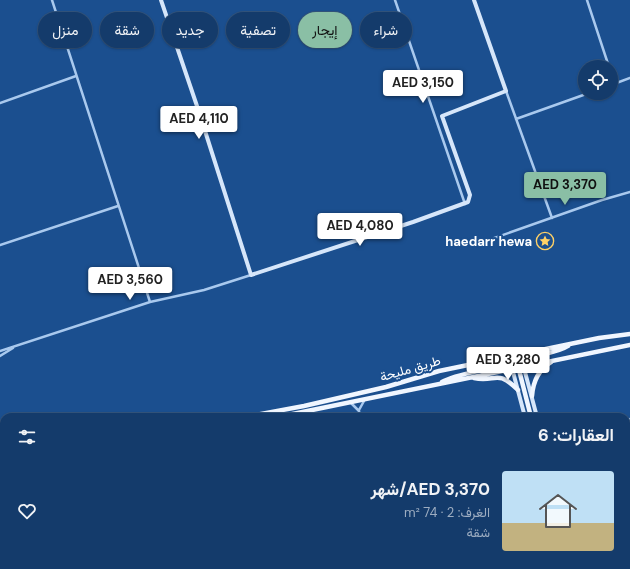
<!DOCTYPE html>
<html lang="ar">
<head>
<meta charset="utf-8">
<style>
  body { margin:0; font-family:"DM Sans",Vazirmatn,sans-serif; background:#214673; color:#f1f3f6; direction:rtl; height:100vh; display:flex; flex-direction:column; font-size:15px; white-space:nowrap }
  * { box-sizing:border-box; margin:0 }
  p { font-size:13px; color:#9dadc1 }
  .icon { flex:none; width:22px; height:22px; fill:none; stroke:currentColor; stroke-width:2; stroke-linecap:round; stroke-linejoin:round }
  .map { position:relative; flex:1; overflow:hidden; direction:ltr }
  .details { position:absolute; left:0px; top:413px; width:630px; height:156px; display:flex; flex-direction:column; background:#143b6b; border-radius:12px 12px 0 0; box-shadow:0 1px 3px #0004,0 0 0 1px #33557e; direction:rtl }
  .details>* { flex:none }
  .top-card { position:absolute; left:12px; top:12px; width:400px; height:36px; direction:rtl; display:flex; gap:8px }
  .buttons { position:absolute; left:578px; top:60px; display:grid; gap:8px }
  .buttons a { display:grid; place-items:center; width:40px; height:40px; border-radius:50%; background:#143b6b; box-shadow:0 1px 3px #0004,0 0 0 1px #33557e; font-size:20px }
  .price { position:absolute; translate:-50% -34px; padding:0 9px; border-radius:4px; background:#fff; color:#222; font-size:13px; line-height:26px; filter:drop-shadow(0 1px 2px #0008) }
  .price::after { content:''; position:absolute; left:50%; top:24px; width:12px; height:9px; margin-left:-6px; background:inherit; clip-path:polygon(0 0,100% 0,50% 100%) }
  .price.on { background:#8abfa5; color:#111 }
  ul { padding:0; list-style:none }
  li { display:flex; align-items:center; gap:12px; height:100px; padding:0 16px }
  li span { display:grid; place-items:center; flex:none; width:112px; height:80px; border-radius:4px; color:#555 }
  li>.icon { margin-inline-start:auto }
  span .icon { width:48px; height:48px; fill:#fffc; stroke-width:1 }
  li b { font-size:17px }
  h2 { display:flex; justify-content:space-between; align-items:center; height:48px; padding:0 16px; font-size:17px }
  .tag { padding:0 14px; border-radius:18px; background:#143b6b; box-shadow:0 1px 3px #0004,0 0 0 1px #33557e; font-size:14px; line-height:36px }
  .tag.on { background:#8abfa5; color:#111 }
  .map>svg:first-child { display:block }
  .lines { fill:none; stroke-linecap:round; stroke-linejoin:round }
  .minor { stroke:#a9c9ee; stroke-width:2.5 }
  .secondary { stroke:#d6e6fa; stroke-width:4 }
  .primary { stroke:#f0f6ff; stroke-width:4.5 }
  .labels { text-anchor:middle; stroke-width:4; stroke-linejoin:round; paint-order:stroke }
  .poi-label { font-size:13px; font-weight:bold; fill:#fff; stroke:#1b4f8f; text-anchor:end }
  .street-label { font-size:13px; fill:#fff; stroke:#1b4f8f }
</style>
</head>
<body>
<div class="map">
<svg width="630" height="569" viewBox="0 0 630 569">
  <rect width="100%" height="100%" fill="#1b4f8f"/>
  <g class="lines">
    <path class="minor" d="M52,0L150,302
      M395,0L465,204
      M587,0L609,67
      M611,71L615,84
      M611,85L630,78
      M506,91L552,218
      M0,103L76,76
      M516,119L589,93
      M483,242L602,200L630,192
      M0,245L118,206
      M0,351L150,302L204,290L251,275
      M0,356L13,348
      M351,403L359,411L360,417
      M359,410L364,401
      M626,422L630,419
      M626,457L630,456
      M626,496L630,515
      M77,565L78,569
      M484,565L485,569"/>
    <path class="secondary" d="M161,0L198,109L251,275L413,222L468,202L470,195L442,116L506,91L474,0
      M509,357L525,417
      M521,357L537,417
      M559,565L560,569
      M567,565L568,569"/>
    <path class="primary" d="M514,359L518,366L531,417
      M516,364C528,353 553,356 568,346
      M474,378C496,383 496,368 518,390
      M442,382C462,370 509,370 520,355
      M532,396C533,382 538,370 551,362
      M244,417L304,406L386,387L439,371L599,338L630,334
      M278,417L630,345
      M0,452L4,454
      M0,468L4,467
      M0,475L4,474
      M0,505L4,499
      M0,555L3,569"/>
  </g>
  <defs>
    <symbol id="sight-ring" viewBox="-11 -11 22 22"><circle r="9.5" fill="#1b4f8f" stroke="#ffd166" stroke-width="1.5"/><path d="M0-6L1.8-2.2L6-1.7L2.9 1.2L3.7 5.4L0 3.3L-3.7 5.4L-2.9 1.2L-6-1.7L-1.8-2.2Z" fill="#ffd166"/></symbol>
  </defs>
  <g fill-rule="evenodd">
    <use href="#sight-ring" x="535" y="231" width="20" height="20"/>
  </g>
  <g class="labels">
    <g class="poi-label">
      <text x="532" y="246">haedarr hewa</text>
    </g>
    <g class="street-label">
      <text transform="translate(410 368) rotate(-16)" y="5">طريق مليحة</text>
    </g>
  </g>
</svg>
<div class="buttons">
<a><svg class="icon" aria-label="locate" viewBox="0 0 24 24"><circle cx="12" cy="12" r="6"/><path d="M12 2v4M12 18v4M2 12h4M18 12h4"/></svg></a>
</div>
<b class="price" style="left:423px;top:104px">AED 3,150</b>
<b class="price" style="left:199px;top:140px">AED 4,110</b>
<b class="price on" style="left:565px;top:206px">AED 3,370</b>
<b class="price" style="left:360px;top:247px">AED 4,080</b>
<b class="price" style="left:130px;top:301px">AED 3,560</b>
<b class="price" style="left:508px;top:381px">AED 3,280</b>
<div class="top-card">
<a class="tag">شراء</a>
<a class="tag on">إيجار</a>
<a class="tag">تصفية</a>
<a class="tag">جديد</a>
<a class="tag">شقة</a>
<a class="tag">منزل</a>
</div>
<section class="details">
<h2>العقارات: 6<svg class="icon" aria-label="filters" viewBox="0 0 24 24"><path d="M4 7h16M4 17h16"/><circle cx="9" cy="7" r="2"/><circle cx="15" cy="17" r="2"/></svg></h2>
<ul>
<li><span style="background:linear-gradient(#bfe0f5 65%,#c2b280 0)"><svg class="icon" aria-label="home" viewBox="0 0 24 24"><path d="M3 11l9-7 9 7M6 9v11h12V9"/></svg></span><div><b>AED 3,370/شهر</b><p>الغرف: 2 · 74 m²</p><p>شقة</p></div><svg class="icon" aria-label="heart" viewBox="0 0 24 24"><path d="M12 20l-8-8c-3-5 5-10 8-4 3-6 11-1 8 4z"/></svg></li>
</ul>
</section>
</div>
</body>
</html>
